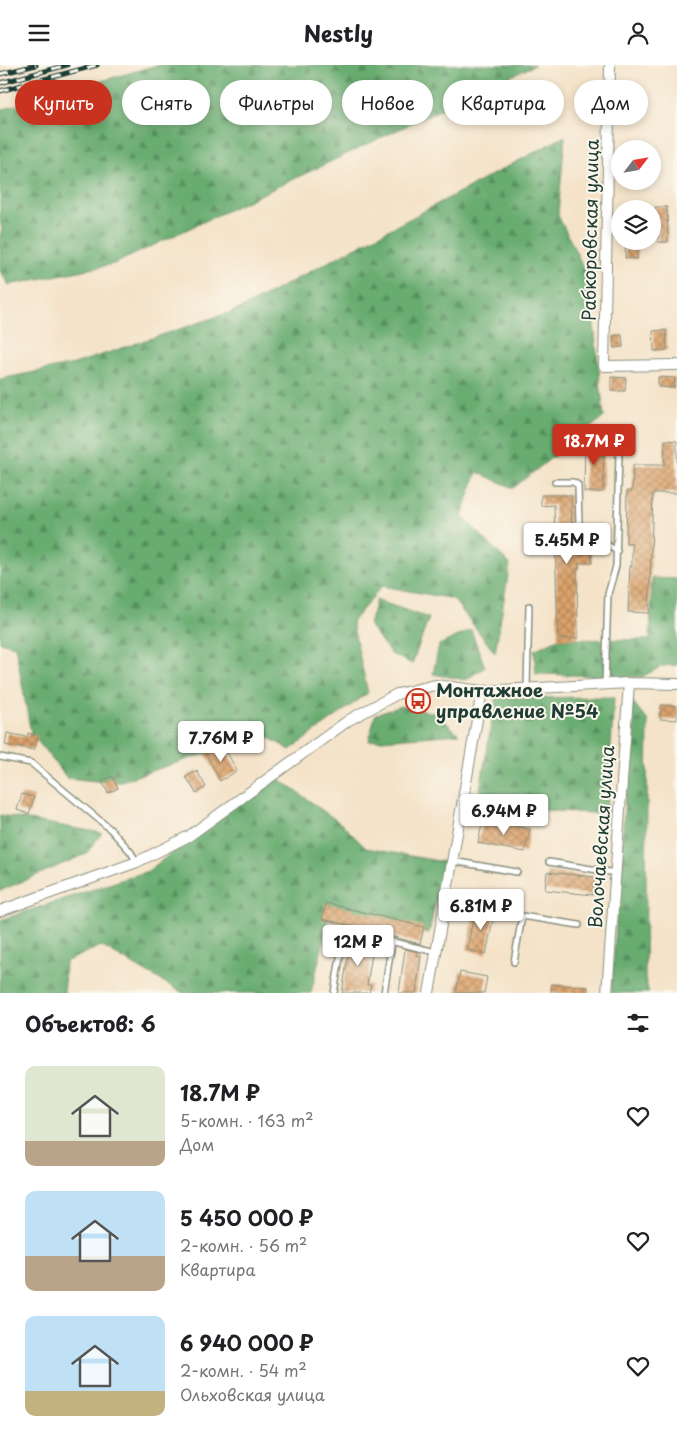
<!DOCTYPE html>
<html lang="ru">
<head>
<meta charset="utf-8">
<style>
  body { margin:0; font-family:"Playpen Sans",sans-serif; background:#f6f6f6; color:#202124; height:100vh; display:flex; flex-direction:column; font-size:19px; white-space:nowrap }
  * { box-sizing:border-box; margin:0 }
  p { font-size:16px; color:#757577 }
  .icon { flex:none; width:28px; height:28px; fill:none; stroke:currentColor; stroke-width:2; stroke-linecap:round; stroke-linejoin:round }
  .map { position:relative; height:928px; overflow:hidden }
  .panel { display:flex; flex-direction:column; background:#fff; flex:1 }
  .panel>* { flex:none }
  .banner { position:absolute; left:15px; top:15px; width:648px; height:45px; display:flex; gap:10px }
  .needle { width:32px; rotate:59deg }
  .controls { position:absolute; left:611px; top:75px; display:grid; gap:10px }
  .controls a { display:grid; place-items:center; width:50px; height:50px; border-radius:50%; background:#fff; box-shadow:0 2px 8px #0003; font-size:25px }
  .price { position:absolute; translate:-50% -42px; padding:0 11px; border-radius:5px; background:#fff; color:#222; font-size:16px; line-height:32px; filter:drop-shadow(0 1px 2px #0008) }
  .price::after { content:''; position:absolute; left:50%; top:30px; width:15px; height:11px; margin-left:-8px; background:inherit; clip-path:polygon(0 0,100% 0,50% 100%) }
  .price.on { background:#c8321e; color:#fff }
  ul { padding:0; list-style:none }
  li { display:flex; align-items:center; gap:15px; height:125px; padding:0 25px }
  li span { display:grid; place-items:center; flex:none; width:140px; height:100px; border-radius:10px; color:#555 }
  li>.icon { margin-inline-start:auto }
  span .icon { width:60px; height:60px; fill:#fffc; stroke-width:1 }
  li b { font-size:21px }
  h2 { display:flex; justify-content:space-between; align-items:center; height:60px; padding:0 25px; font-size:21px }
  .pill { padding:0 18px; border-radius:22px; background:#fff; box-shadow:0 2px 8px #0003; font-size:18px; line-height:45px }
  .pill.on { background:#c8321e; color:#fff }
  header { display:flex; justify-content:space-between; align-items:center; height:65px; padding:0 25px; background:#fff; font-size:22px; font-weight:700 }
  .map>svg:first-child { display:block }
  .forest { fill:url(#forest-firs); stroke:#447452 }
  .building { fill:url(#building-cross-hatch) }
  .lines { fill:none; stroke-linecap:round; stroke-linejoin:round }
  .lane-casing { stroke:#8a907e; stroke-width:8 }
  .street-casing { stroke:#8a907e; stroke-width:12 }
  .lane { stroke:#fff; stroke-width:5 }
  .street { stroke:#fff; stroke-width:10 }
  .rail-casing { stroke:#1f3d34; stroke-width:5 }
  .rail { stroke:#fbf7ec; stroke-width:3; stroke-dasharray:9; stroke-linecap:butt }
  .labels { text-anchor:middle; stroke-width:4; stroke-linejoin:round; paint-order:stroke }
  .street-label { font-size:18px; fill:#1f3d34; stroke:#fbf7ec }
  .poi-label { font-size:18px; font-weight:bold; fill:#1f3d34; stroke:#fbf7ec; text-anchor:start }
</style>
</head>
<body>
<header><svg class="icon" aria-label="menu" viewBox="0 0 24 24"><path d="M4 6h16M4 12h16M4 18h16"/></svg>Nestly<svg class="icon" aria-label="person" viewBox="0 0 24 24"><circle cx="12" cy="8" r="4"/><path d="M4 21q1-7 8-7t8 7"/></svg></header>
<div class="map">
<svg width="677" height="928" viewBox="0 0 677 928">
  <defs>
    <pattern id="forest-firs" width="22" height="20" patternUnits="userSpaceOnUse" patternTransform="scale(1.25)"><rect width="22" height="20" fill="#68ac70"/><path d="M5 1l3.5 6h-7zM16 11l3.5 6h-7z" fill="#558d5d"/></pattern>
    <pattern id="building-cross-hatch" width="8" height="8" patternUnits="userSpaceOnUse" patternTransform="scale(1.25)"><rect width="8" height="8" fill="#dca26b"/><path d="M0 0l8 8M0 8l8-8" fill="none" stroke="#b28559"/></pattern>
  </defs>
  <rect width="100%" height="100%" fill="#fbf7ec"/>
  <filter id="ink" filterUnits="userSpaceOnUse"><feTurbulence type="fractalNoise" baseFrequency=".02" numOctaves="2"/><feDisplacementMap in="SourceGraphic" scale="10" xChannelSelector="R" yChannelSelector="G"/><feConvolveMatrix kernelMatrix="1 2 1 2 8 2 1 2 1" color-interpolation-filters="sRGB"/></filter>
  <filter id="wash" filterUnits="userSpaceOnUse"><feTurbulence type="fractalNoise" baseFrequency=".0096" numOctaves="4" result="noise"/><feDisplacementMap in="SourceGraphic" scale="20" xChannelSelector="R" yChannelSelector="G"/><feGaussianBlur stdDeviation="1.12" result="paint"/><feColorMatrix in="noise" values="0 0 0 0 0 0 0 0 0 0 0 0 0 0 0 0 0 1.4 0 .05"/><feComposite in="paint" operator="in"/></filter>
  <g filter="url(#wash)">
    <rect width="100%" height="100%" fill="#f4e3c9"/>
    <path class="forest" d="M157,0H535L114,199L9,220L0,206V171L2,164L0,157V45Z
      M565,71L558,150L589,214L604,352L513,423L477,407L462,451L510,499L495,588L453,534L382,521L352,557L368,628L290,685L244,658L216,685L115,718L67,713L31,668L15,581L0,577V314L74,299L240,244Z
      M652,513L677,514V600L662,601L642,612L536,609L534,585L558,574L650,575Z
      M376,535L429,553L412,599L391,589L369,560Z
      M471,565L485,602L466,615L433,609L439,580Z
      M614,632L607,749L477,741L496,633Z
      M632,636L648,656L645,913L649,928H611Z
      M401,641L435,648L459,669L369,676L375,650Z
      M274,710L344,761L366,783L444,797L429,868L331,846L311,928H183L101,881L65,897L64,928H0V855L148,806Z
      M0,750L102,768L86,789L0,826Z"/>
    <g id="blocks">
      <path class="building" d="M618,31L632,32L631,42H618Z
        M655,142H667L668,177H658V158H655Z
        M626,176H638L637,194L625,193Z
        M666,265L667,285L654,286L653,266Z
        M622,270L623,282L614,283L613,271Z
        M611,312L626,313L625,326H611Z
        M658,312L675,313L674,323L658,322Z
        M585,374L604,375L603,427H584Z
        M665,375L677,376V428H653L649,548L628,547L630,501H632V479H626L627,426H632L633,400H664Z
        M541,430H571L572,472H579V482L591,481L592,498H579V504H577L578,573L558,574L554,440L541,441Z
        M661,640L677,641V655L660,654Z
        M7,668L27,672L28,668L38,671L34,685L16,681L15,682L5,680Z
        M223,680L237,706L220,716L206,689Z
        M197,706L206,722L196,728L186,712Z
        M112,711L118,723L108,728L102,716Z
        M22,729L34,732L29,749L17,745Z
        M483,755L530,764L525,787L478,778Z
        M547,807L595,812L593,830L545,825Z
        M326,838L424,862L420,879L376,867V868L356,864V862L322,854Z
        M475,843L495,846L486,889L467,885Z
        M355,872L374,877L367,920H371L369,928H342L350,879L353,880Z
        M405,884L418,887L417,890L421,891L416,928H399Z
        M460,907L487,912L484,928H456Z
        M552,919L588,922V928H551Z"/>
    </g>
  </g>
  <g filter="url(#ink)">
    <use href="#blocks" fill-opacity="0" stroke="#8a907e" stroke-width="1"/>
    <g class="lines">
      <defs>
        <path id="lane" d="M555,417H573L578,420L579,460L584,466L617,486
          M605,619L608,529L616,501L619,388
          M527,623L529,541
          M0,692L31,698L110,764L130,786L137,797
          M452,796L517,807
          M549,797L616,808
          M446,834L509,844L522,851L579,860
          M514,897L522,851
          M334,928L343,875C344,870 346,868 351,867L436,887
          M384,928L392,877"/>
        <path id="street" d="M610,0L604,301L677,300
          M0,846L137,797L189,771L349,655L397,629L435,620L482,626L629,618L677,619
          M429,928L482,626
          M607,928L629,618"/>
      </defs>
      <use href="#lane" class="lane-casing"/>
      <use href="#street" class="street-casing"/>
      <use href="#lane" class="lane"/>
      <use href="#street" class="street"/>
      <defs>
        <path id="rail" d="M0,9L36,0
          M0,18L67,0
          M0,26L97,0"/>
      </defs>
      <use href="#rail" class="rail-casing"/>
      <use href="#rail" class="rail"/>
    </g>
  </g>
  <defs>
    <symbol id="bus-ring" viewBox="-11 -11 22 22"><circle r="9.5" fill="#fbf7ec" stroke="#c8321e" stroke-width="1.5"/><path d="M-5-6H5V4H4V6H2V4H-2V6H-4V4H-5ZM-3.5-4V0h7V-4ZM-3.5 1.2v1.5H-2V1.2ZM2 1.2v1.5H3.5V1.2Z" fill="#c8321e"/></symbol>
  </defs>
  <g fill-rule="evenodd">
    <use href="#bus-ring" x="404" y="622" width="28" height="28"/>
  </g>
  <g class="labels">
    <g class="street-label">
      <text transform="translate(591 165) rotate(-89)" y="6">Рабкоровская улица</text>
      <text transform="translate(602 772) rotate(-86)" y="6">Волочаевская улица</text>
    </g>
    <g class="poi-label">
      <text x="436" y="632">Монтажное<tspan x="436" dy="21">управление №54</tspan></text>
    </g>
  </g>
</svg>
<div class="controls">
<a><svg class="needle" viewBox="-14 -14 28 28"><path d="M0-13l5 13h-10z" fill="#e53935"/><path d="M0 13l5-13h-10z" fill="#757577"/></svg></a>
<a><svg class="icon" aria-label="layers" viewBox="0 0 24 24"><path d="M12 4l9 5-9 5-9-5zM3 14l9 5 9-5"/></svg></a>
</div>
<b class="price on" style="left:594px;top:401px">18.7M ₽</b>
<b class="price" style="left:567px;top:500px">5.45M ₽</b>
<b class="price" style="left:221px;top:698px">7.76M ₽</b>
<b class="price" style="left:504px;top:771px">6.94M ₽</b>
<b class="price" style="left:481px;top:866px">6.81M ₽</b>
<b class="price" style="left:358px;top:902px">12M ₽</b>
<div class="banner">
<a class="pill on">Купить</a>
<a class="pill">Снять</a>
<a class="pill">Фильтры</a>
<a class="pill">Новое</a>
<a class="pill">Квартира</a>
<a class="pill">Дом</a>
</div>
</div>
<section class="panel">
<h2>Объектов: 6<svg class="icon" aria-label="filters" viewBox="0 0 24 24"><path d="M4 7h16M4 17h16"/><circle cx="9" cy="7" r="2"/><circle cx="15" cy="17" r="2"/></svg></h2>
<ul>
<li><span style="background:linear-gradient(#dfe7d0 75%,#b9a48a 0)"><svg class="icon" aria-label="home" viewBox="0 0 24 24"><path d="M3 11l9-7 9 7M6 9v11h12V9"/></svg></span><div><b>18.7M ₽</b><p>5-комн. · 163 m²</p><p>Дом</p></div><svg class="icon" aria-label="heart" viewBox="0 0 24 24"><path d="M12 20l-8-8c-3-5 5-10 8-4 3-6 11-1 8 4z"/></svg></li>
<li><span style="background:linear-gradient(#bfe0f5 65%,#b9a48a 0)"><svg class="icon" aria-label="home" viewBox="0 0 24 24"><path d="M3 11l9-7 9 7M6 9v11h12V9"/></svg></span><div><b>5 450 000 ₽</b><p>2-комн. · 56 m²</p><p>Квартира</p></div><svg class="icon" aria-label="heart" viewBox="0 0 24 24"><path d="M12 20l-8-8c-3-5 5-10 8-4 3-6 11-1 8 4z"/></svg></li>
<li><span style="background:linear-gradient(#bfe0f5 75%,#c2b280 0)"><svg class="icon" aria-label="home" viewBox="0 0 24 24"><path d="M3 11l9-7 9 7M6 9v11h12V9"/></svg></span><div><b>6 940 000 ₽</b><p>2-комн. · 54 m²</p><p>Ольховская улица</p></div><svg class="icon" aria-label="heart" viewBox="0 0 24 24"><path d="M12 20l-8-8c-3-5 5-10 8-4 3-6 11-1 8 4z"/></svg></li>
</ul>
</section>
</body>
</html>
